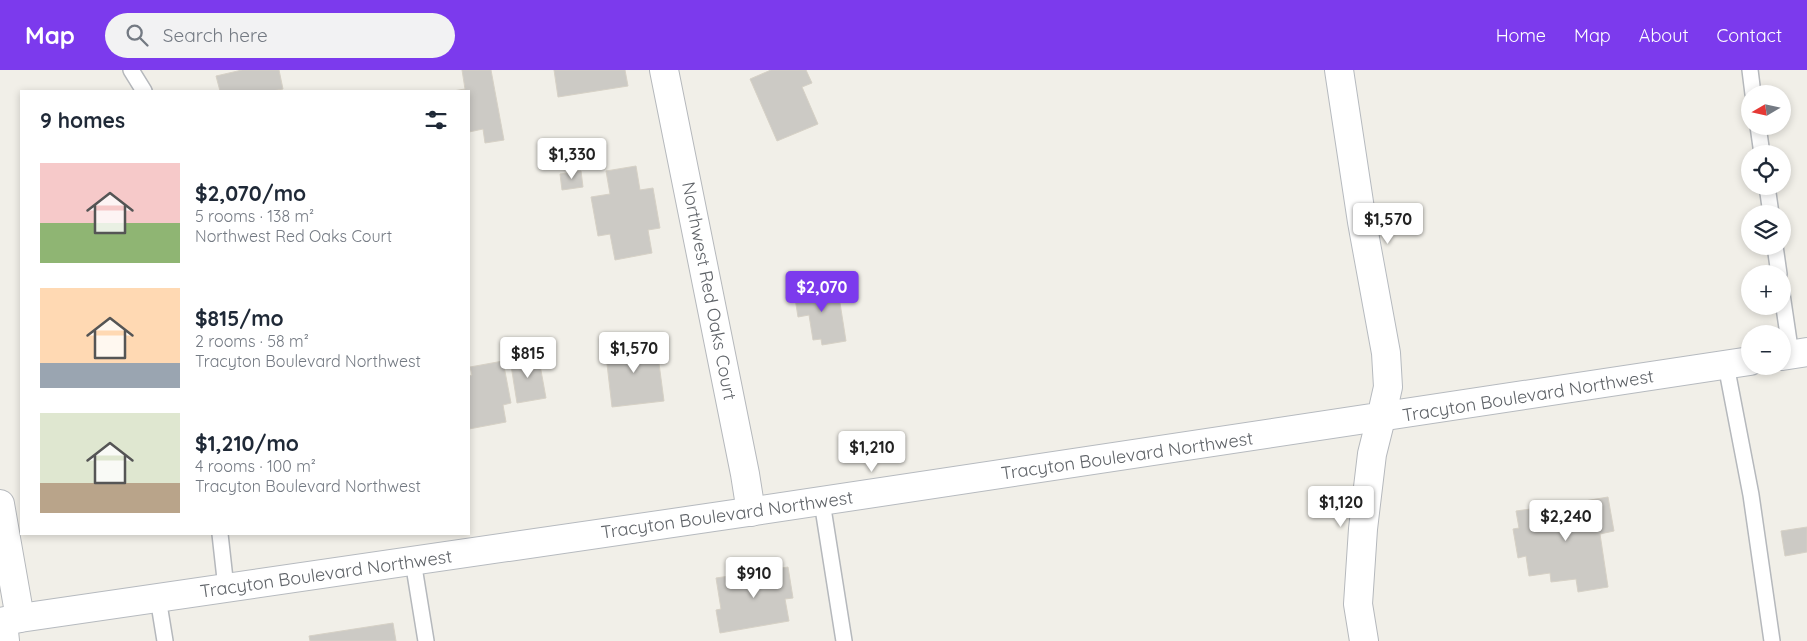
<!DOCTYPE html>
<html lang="en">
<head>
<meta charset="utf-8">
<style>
  body { margin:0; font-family:Quicksand,sans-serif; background:#f2f2f3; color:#1f2937; height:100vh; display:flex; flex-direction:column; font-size:19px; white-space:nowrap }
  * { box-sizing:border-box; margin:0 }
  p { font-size:16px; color:#747a83 }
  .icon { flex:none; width:28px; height:28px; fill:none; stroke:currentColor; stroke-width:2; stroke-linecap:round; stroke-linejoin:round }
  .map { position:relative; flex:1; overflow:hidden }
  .drawer { position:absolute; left:20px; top:20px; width:450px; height:445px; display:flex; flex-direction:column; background:#fff; border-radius:0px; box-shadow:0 2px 8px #0003 }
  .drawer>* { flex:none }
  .needle { width:32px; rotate:261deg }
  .controls { position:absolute; left:1741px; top:15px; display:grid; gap:10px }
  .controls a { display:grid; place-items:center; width:50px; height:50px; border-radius:50%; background:#fff; box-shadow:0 2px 8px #0003; font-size:25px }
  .price { position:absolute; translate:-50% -42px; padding:0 11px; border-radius:5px; background:#fff; color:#222; font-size:16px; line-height:32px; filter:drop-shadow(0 1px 2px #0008) }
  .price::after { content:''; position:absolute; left:50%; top:30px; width:15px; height:11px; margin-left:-8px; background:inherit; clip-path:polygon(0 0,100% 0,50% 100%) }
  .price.active { background:#7c3aed; color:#fff }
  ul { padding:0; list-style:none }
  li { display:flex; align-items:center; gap:15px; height:125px; padding:0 20px }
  li span { display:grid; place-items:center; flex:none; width:140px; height:100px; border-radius:0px; color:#555 }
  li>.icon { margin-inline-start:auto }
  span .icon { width:60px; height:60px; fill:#fffc; stroke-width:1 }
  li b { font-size:21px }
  h2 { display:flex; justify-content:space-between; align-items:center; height:60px; padding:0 20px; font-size:21px }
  header { display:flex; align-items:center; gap:30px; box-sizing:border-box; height:70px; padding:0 25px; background:#7c3aed; color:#fff }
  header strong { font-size:24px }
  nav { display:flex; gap:28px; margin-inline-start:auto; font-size:18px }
  .search { width:350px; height:45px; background:#f2f2f3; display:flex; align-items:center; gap:12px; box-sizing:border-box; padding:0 18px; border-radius:28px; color:#747a83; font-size:19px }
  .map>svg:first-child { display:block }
  .building { fill:#cccac5; stroke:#d6d1c6 }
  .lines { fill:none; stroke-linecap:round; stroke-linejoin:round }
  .lane-casing { stroke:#b5b8bc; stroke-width:18 }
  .street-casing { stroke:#b5b8bc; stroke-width:30 }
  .secondary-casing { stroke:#b6babf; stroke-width:30 }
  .lane { stroke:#fff; stroke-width:15 }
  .street { stroke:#fff; stroke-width:28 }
  .secondary { stroke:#fff; stroke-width:28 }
  .labels { text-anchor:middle; stroke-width:4; stroke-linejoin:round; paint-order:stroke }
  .street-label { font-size:18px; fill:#5f6368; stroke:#fff }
</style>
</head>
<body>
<header>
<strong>Map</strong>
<div class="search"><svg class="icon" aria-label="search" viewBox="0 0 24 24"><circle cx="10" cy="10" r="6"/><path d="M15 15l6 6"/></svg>Search here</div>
<nav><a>Home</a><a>Map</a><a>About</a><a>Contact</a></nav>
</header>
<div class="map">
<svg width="1807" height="571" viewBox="0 0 1807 571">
  <rect width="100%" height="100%" fill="#f1efe8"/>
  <path class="building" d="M242,0H279L283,19L272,21H220L216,6Z
    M462,0H491L504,70L485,73L483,59L469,62V21H453L465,19Z
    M554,0H625L628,16L558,27Z
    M771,0H806L812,13L802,17L818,54L777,71L750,9Z
    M636,96L640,120L653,118L660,158L648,160L652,183L615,190L610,164L598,166L591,127L610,124L606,101Z
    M581,101L583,117L562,120L560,104Z
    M837,214L846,271L822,275L821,269L813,270L809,245L798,247L794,222Z
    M656,271L664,331L612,337L605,277Z
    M538,284L546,328L517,333L510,289Z
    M503,291L511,333L503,335L506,352L469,359V306L472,305L470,297Z
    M1608,427L1614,461L1600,464L1608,517L1578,522L1576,509L1551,512L1550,503L1529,506L1526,486L1518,488L1513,459L1519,458L1516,441L1545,437L1546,445L1563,442L1561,435Z
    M1807,457V482L1785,486L1781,461Z
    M788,497L793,528L785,529L789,551L720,563L716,540L721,539L716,508Z
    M393,553L396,571H310L309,566Z"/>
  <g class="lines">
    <defs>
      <path id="lane" d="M131,0L144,21
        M1750,0L1753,24
        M1758,56L1762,84
        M1767,116L1771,144
        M1775,176L1779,204
        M1782,224L1791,285
        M1726,295L1751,425L1772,571
        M822,432L844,571
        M220,464L226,518
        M413,491L426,571
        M158,528L165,571"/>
      <path id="street" d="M664,0L745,404L751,442
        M0,434L20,548
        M3,552L5,571
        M1364,571L1358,534L1363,459L1372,384L1381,348"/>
      <path id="secondary" d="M1339,0L1362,152L1386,283L1388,317L1381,348
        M1782,286L1807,282
        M0,552L20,548C597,465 1174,380 1750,291"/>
    </defs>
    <use href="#lane" class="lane-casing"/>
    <use href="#street" class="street-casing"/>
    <use href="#secondary" class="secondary-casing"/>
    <use href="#lane" class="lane"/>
    <use href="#street" class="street"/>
    <use href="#secondary" class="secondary"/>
  </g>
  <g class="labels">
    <g class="street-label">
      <text transform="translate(709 221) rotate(79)" y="6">Northwest Red Oaks Court</text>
      <text transform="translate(1528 326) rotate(-9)" y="6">Tracyton Boulevard Northwest</text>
      <text transform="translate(1127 386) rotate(-8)" y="6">Tracyton Boulevard Northwest</text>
      <text transform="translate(727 445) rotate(-8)" y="6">Tracyton Boulevard Northwest</text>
      <text transform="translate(326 504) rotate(-8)" y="6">Tracyton Boulevard Northwest</text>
    </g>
  </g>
</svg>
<div class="controls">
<a><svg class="needle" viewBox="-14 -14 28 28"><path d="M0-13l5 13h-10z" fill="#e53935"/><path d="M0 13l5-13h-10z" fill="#747a83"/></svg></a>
<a><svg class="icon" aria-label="locate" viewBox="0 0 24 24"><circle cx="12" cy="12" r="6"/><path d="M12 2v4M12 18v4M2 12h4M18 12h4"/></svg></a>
<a><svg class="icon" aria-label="layers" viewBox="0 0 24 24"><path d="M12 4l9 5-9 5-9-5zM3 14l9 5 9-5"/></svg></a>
<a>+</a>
<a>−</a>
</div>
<b class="price" style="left:572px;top:110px">$1,330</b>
<b class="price" style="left:1388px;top:175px">$1,570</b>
<b class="price active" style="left:822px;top:243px">$2,070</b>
<b class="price" style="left:634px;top:304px">$1,570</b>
<b class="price" style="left:528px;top:309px">$815</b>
<b class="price" style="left:872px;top:403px">$1,210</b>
<b class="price" style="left:1341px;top:458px">$1,120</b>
<b class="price" style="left:1566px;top:472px">$2,240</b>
<b class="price" style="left:754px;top:529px">$910</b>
<section class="drawer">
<h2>9 homes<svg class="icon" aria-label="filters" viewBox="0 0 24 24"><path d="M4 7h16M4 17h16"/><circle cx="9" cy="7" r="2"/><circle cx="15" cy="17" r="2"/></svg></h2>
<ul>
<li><span style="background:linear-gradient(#f6c9c9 60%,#8fb573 0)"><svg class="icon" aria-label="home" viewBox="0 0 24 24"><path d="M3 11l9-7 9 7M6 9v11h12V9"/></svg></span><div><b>$2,070/mo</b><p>5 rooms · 138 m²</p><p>Northwest Red Oaks Court</p></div></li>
<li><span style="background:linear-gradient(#ffd9b3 75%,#9aa5b1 0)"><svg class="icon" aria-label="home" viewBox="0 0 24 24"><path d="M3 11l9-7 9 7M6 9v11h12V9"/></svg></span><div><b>$815/mo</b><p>2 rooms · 58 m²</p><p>Tracyton Boulevard Northwest</p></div></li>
<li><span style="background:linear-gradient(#dfe7d0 70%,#b9a48a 0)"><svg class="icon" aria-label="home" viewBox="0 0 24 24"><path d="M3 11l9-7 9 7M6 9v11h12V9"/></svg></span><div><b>$1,210/mo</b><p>4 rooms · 100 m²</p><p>Tracyton Boulevard Northwest</p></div></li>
</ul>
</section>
</div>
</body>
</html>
